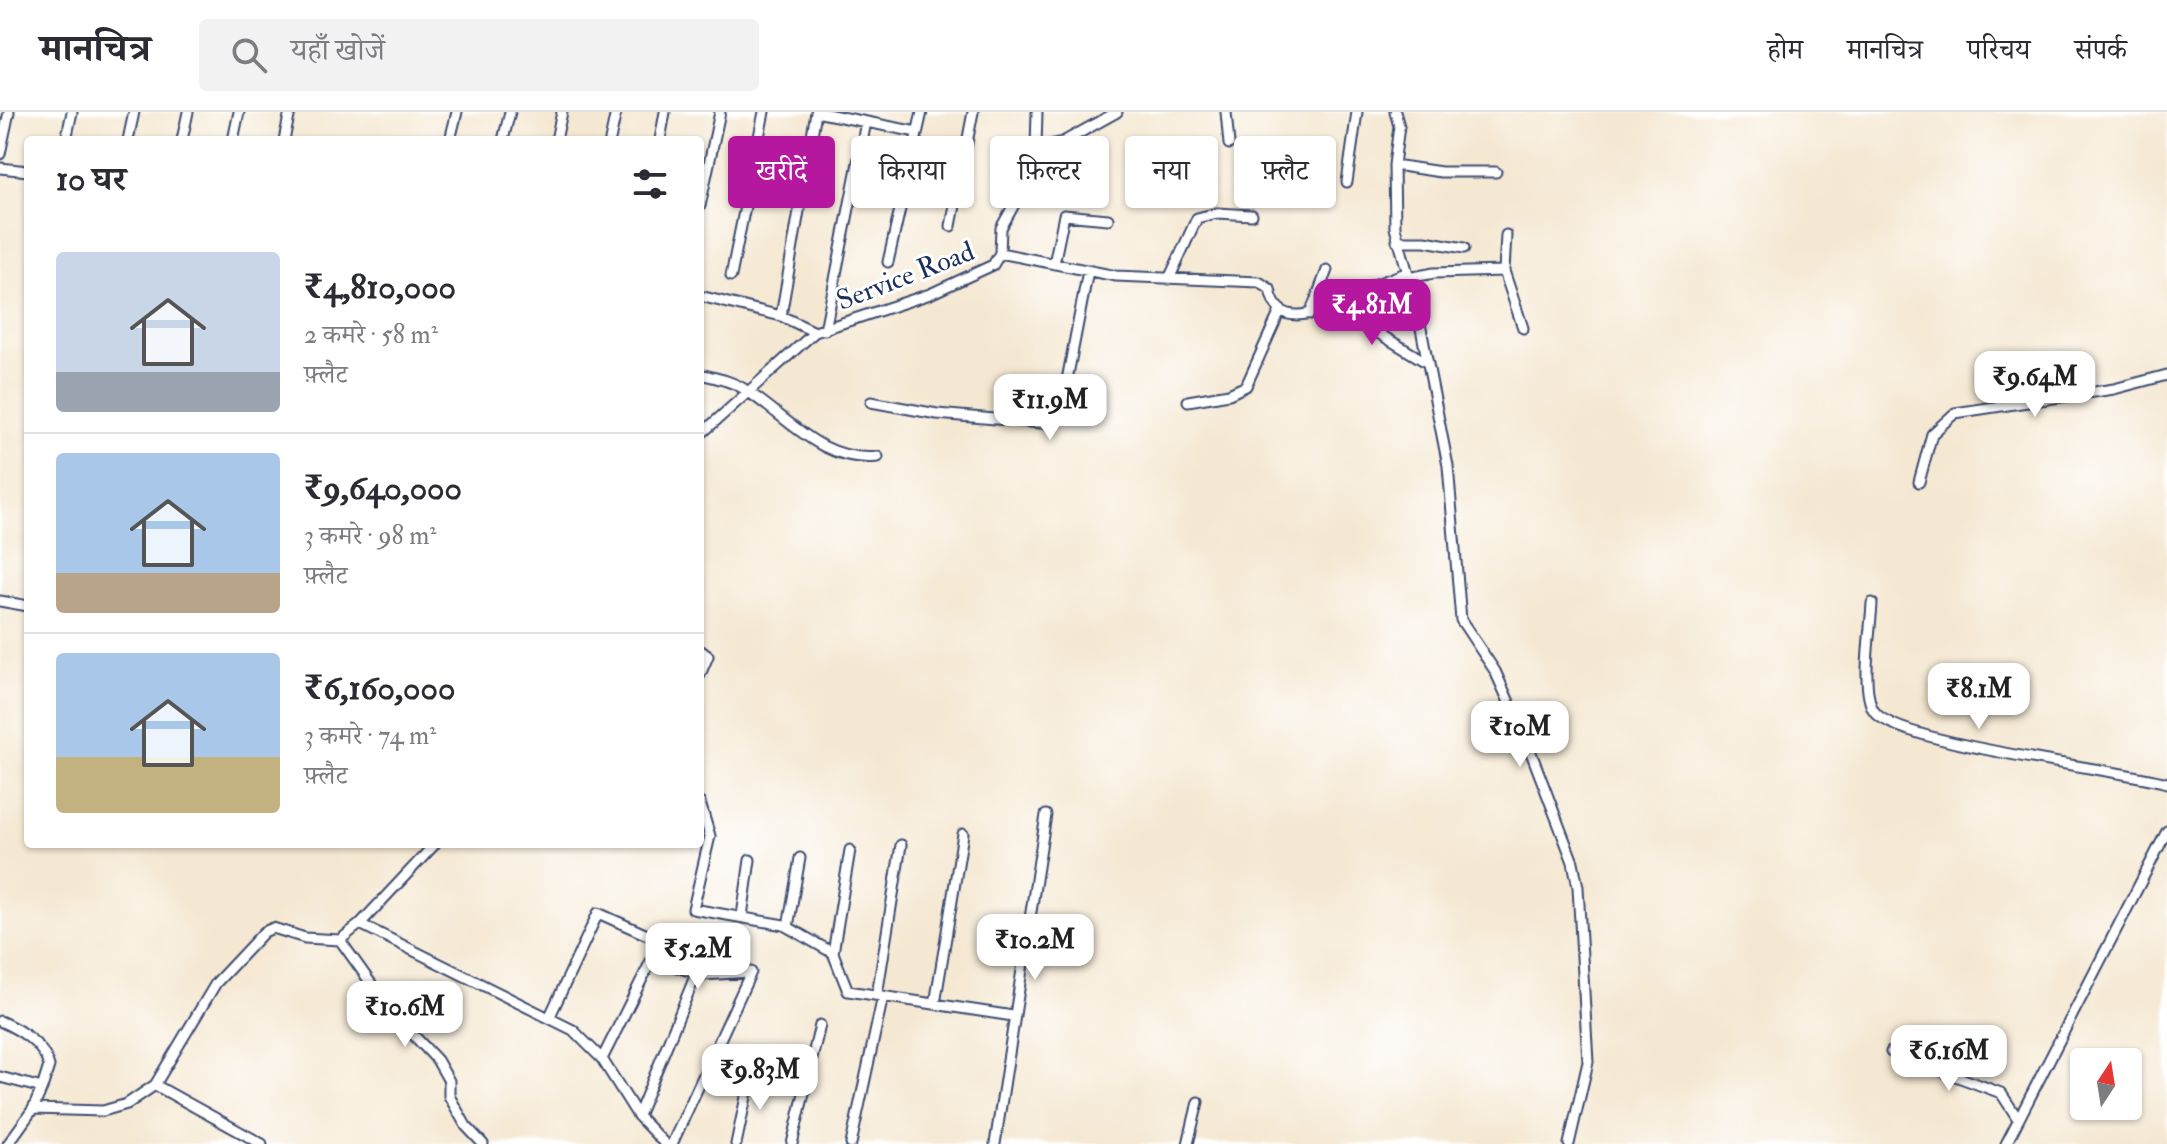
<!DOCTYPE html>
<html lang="hi">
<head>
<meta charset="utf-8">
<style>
  body { margin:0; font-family:"IM FELL Double Pica","Noto Serif Devanagari",serif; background:#f2f2f3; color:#2b2b33; height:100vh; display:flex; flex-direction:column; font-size:30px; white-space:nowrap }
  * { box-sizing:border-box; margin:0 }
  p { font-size:26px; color:#7c7c81 }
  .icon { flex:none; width:44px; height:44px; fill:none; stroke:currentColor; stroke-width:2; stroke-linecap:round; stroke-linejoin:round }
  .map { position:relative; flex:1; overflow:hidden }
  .details { position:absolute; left:24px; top:24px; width:680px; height:712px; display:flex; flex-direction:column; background:#fff; border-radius:8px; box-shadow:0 2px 6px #0004 }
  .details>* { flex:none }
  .guide { position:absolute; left:728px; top:24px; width:760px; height:72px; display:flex; gap:16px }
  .needle { width:52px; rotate:12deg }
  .controls { position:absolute; left:2070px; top:936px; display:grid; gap:16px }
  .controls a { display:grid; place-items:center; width:72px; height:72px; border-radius:8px; background:#fff; box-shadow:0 2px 6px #0004; font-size:40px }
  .price { position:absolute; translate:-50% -68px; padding:0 18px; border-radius:16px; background:#fff; color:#222; font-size:26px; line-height:52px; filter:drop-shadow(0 2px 4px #0008) }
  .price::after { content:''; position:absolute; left:50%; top:48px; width:24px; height:18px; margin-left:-12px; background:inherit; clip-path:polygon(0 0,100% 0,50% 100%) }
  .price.current { background:#b5179e; color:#fff }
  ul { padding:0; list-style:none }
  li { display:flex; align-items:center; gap:24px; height:200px; padding:0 32px }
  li+li { border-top:2px solid #e1e1e2 }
  li span { display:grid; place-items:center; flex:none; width:224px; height:160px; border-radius:8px; color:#555 }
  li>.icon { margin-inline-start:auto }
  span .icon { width:96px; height:96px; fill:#fffc; stroke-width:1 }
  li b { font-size:34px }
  h2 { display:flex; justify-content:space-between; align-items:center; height:96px; padding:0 32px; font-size:34px }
  .tag { padding:0 28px; border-radius:8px; background:#fff; box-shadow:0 2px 6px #0004; font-size:28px; line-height:72px }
  .tag.current { background:#b5179e; color:#fff }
  header { display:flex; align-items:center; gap:48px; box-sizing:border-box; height:112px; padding:0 40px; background:#fff; border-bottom:2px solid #e1e1e2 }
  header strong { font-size:38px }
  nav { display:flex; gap:44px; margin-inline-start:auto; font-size:28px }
  .search { width:560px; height:72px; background:#f2f2f3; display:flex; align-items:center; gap:20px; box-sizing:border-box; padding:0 28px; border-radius:8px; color:#7c7c81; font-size:30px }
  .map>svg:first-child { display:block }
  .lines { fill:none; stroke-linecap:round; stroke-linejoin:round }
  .minor-casing { stroke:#3c4b6f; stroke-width:13 }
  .minor { stroke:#fff; stroke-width:9 }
  .labels { text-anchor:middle; stroke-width:6; stroke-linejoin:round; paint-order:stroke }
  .street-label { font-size:28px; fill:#1b2f5e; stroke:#fff }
</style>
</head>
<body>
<header>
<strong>मानचित्र</strong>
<div class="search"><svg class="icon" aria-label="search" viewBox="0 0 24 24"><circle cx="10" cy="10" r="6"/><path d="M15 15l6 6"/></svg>यहाँ खोजें</div>
<nav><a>होम</a><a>मानचित्र</a><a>परिचय</a><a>संपर्क</a></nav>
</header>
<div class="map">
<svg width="2167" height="1032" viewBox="0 0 2167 1032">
  <rect width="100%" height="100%" fill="#fff"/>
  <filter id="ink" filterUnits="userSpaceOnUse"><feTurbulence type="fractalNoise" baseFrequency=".0125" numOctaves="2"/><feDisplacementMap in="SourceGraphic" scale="16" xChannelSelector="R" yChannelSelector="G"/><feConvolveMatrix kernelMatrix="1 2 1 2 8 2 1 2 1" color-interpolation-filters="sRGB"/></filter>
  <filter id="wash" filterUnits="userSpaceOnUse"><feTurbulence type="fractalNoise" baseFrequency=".006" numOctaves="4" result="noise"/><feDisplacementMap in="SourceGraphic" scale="32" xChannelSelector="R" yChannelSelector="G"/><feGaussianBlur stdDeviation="1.8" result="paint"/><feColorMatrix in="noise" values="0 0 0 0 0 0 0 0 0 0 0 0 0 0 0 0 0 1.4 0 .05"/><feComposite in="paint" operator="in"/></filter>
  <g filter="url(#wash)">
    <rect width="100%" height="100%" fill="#f5e8d2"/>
  </g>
  <g filter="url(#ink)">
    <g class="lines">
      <defs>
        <path id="minor" d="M816,0L917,20
          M1226,0L1229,32
          M1395,0L1399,14L1394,53L1395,116L1415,186L1448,354L1461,508L1495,559L1527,630L1573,750L1578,775L1588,950L1569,1032
          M66,28L72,0
          M128,28L134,0
          M182,28L188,0
          M233,28L239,0
          M284,28L290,0
          M450,28L457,0
          M503,28L510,0
          M556,28L562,0
          M610,28L616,0
          M660,28L665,0
          M1036,36L1063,30L1117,0
          M0,42L9,0
          M1394,53L1441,60H1496
          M0,56L28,59
          M1347,70L1357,0
          M700,94L720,0
          M951,114L973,0
          M1506,123L1504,159L1523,216
          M1397,129H1425L1464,136
          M1000,141L1116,164L1259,170L1270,177C1279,229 1338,189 1364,177C1378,171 1392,166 1406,161
          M888,150L922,0
          M1054,152L1064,103L1108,107
          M731,164L764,0
          M1408,166L1434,161L1504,159
          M1169,167L1197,106L1217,101L1252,103
          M700,184L781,204L815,220
          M1343,190L1368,215L1426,250
          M1310,202L1327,158
          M781,204L816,0
          M825,218L866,10
          M700,262C716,266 733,269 747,279C790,307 822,351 878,345
          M1188,289L1229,282L1246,274L1280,199
          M871,290L937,302L1052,312L1061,299L1088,159
          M700,323L815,220L930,182L993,153L1000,141L1001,116L1020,82L1036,36L1037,0
          M1919,370L1932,322L1955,301L2114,277L2167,263
          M0,489L28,494
          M1872,491C1871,517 1860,578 1874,599C1895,632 2117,657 2167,671
          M700,538L708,544L700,563
          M700,691L710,724L693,797L784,813L833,841L848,879L1013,904
          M742,804L750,748
          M360,812L573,918L602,947L638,1004L665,1032
          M788,815L800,746
          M340,828L390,898L437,948L449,969V984L466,1014L483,1032
          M833,841L850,738
          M652,847L702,863L751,860L672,1032
          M877,883L901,733
          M935,892L963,722
          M550,904L598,801L654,826L652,847L602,947
          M0,909C20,918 43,931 49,954L42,976L0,965
          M1891,940L2001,981L2018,1007
          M155,973L262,1032
          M33,997L103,999L127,992L155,973L216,871L264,820L273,816L305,826L340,828L360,812L435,732
          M638,1004L696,862
          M8,1032L33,997L42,976
          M736,1032L751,961
          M792,1032L820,913
          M851,1032L883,884
          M995,1032L1046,703
          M1188,1032L1198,990
          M2006,1032L2167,719"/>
      </defs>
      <use href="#minor" class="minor-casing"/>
      <use href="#minor" class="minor"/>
    </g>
  </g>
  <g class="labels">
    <g class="street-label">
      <text transform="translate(905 163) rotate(-21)" y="10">Service Road</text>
    </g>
  </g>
</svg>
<div class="controls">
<a><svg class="needle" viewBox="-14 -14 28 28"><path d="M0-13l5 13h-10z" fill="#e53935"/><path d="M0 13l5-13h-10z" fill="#7c7c81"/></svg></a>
</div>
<b class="price current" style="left:1372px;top:235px">₹4.81M</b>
<b class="price" style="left:2035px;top:307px">₹9.64M</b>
<b class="price" style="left:1050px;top:330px">₹11.9M</b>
<b class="price" style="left:1979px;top:619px">₹8.1M</b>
<b class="price" style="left:1520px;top:657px">₹10M</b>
<b class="price" style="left:1035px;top:870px">₹10.2M</b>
<b class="price" style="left:698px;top:879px">₹5.2M</b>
<b class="price" style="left:405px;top:937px">₹10.6M</b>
<b class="price" style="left:1949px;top:981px">₹6.16M</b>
<b class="price" style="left:760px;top:1000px">₹9.83M</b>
<div class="guide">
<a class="tag current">खरीदें</a>
<a class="tag">किराया</a>
<a class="tag">फ़िल्टर</a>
<a class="tag">नया</a>
<a class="tag">फ़्लैट</a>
</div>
<section class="details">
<h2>10 घर<svg class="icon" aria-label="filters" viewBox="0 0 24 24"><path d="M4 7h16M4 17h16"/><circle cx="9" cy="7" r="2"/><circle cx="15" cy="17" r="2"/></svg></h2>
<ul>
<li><span style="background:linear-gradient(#c9d6e8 75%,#9aa5b1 0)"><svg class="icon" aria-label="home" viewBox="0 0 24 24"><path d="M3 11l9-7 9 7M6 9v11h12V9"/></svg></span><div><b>₹4,810,000</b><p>2 कमरे · 58 m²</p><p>फ़्लैट</p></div></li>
<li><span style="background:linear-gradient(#a9c7e8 75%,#b9a48a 0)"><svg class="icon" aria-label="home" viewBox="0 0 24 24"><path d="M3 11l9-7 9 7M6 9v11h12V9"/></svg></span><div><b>₹9,640,000</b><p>3 कमरे · 98 m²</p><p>फ़्लैट</p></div></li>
<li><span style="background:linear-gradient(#a9c7e8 65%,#c2b280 0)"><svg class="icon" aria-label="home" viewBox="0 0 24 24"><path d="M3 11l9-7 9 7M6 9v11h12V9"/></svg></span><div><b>₹6,160,000</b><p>3 कमरे · 74 m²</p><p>फ़्लैट</p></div></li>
</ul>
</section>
</div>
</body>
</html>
